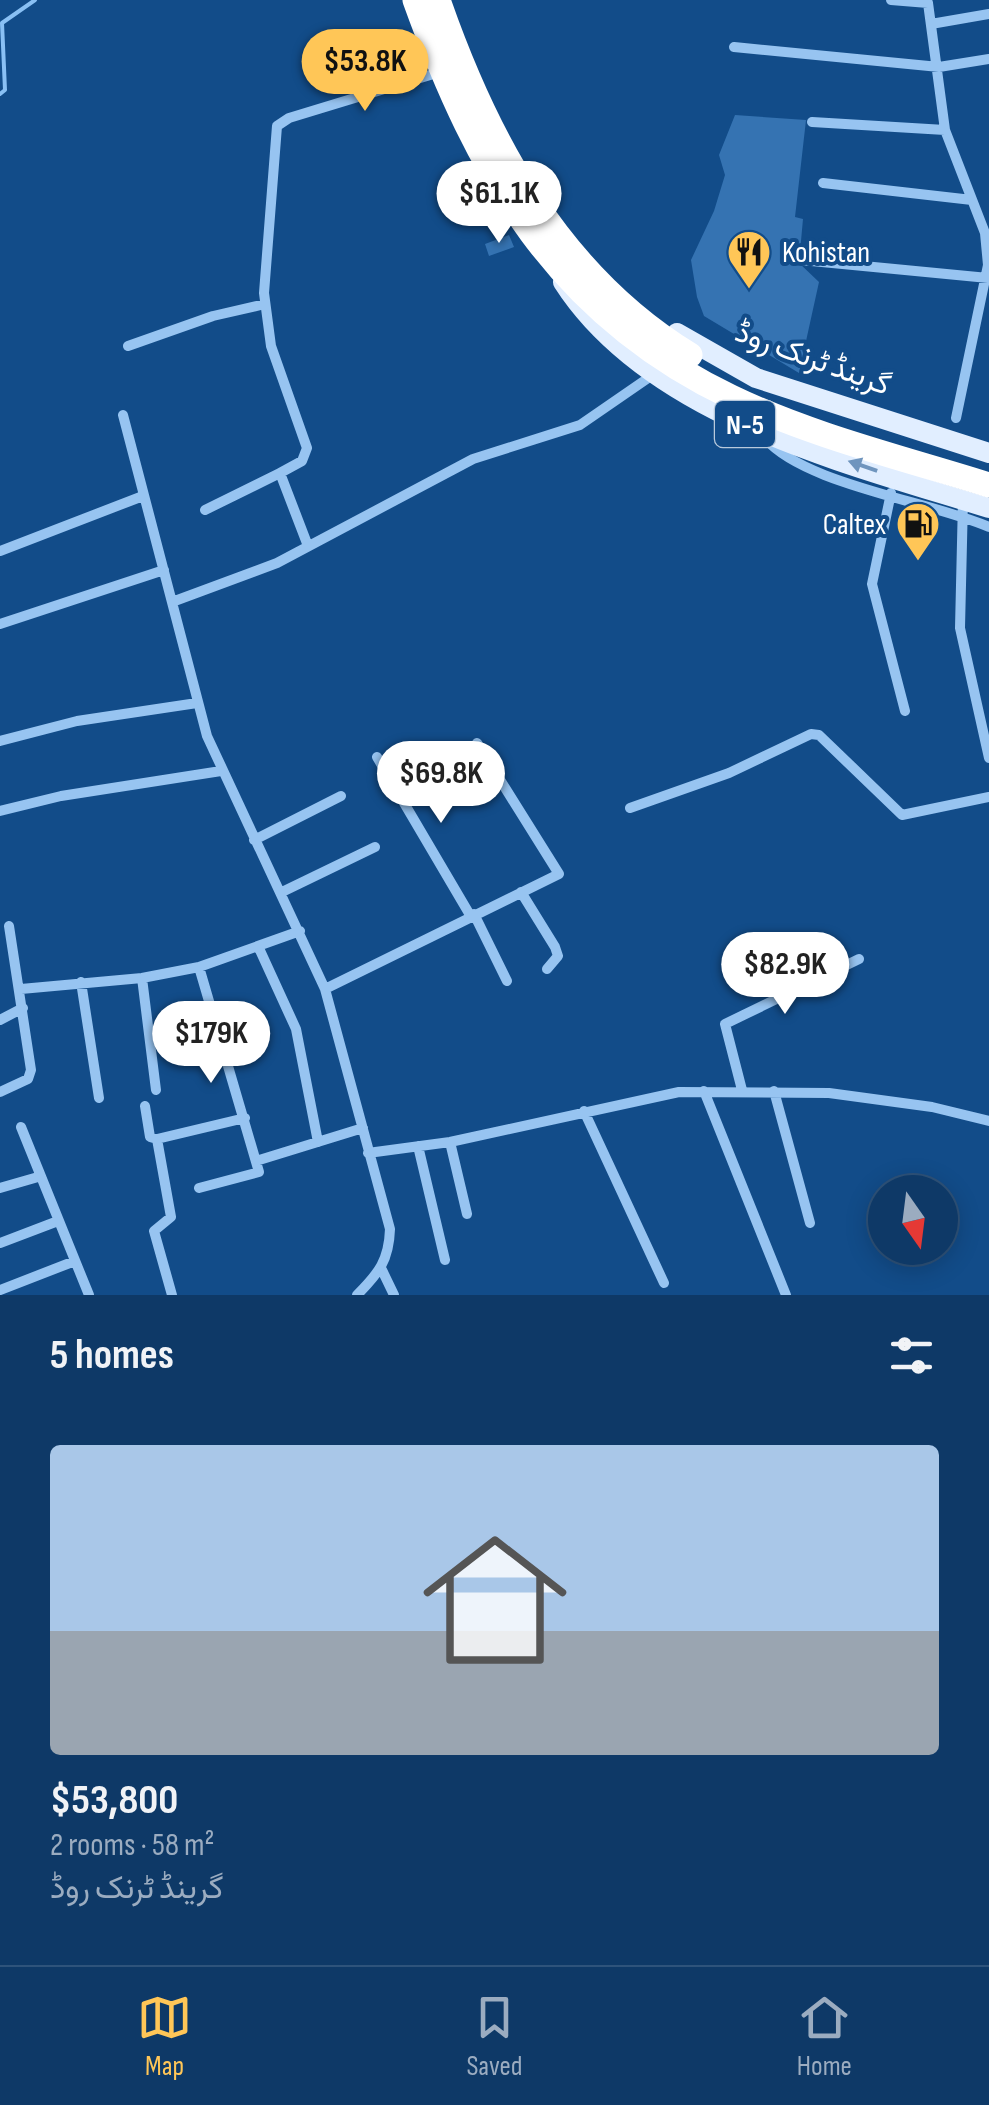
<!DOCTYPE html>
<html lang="en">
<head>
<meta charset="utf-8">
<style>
  body { margin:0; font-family:"Sofia Sans Condensed",Vazirmatn,sans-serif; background:#17406d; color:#f1f3f6; height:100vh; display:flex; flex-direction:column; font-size:38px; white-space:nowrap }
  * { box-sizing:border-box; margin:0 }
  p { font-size:32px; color:#9bacc0 }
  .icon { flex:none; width:55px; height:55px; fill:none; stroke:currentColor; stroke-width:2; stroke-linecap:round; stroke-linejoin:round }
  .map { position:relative; height:1295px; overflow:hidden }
  .details { display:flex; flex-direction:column; background:#0e3967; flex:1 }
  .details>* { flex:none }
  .needle { width:65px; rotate:166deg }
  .controls { position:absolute; left:868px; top:1175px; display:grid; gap:20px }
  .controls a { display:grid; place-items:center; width:90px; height:90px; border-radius:50%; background:#0e3967; box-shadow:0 5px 25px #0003,0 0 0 2px #2e537b; font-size:50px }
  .price { position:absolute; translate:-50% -85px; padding:0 22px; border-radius:35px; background:#fff; color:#222; font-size:32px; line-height:65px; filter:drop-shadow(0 2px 5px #0008) }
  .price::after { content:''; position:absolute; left:50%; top:60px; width:30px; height:22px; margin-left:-15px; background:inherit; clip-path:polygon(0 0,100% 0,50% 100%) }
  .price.on { background:#ffc657; color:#111 }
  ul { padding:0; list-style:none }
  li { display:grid; align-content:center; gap:20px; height:530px; padding:0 50px }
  li span { display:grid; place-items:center; height:310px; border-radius:10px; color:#555 }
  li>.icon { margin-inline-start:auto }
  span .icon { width:180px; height:180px; fill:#fffc; stroke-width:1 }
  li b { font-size:42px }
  h2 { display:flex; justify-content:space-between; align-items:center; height:120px; padding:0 50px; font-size:42px }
  .menu { display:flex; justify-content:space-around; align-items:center; height:140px; border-top:2px solid #2e537b; background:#0e3967; font-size:28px; color:#9bacc0 }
  .menu a { display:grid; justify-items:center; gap:5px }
  .menu .on { color:#ffc657 }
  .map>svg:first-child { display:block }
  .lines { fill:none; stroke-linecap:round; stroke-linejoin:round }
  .stream { stroke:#89c0f4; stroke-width:4 }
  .building { fill:#3573b2 }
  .street { stroke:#97c4f1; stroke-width:10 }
  .primary { stroke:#e1eeff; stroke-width:20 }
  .highway { stroke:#fff; stroke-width:25 }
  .oneway { fill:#6f95be }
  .labels { text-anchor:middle; stroke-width:8; stroke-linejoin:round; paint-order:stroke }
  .shield { fill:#124c89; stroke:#b8c9dc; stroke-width:2.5 }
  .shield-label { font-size:28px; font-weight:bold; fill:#fff }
  .poi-label { font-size:30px; fill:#fff; stroke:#124c89; text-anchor:start }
  .street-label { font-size:30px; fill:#fff; stroke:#124c89 }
</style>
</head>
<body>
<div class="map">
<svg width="989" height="1295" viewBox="0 0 989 1295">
  <rect width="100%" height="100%" fill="#124c89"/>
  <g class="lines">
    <path class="stream" d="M0,94L5,90L2,23L35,0"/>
  </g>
  <path class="building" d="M735,115L806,120L795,217L803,219L799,263L819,282L799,373L704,316L697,297L691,260L714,211L725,175L719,155Z
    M509,235L514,247L489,256L485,244Z"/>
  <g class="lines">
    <path class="street" d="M891,0L928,3L945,130L985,233L988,265L956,418
      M931,24L989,14
      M734,47L939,67L989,59
      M812,122L945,130
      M823,183L972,200
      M801,260L988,278
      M128,346L213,316L265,304
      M123,415L207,736L325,989L390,1229C389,1260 379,1273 357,1295
      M763,436C800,484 930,501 989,527
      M891,493L872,584L905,711
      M963,500L960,628L989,758
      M205,510L280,473
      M308,546L280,473L302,461L307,448L271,346L264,293L277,126L289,118L440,72
      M0,551L143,496
      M172,602L277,563L473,459L580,425L654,374
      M0,624L164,570
      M0,741L77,721L197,703
      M377,757L470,915
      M630,808L729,773L811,734L819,735L902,815L989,797
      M0,811L61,796L221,771
      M254,840L341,796
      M282,892L375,847
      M521,892L555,947L558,956L547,969
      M474,914L507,981
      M258,946L296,1029L318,1142
      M142,978L156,1090
      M81,982L99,1098
      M21,989L142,978L199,967L300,931
      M325,989L559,874L477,743
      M0,1020L23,1008
      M742,1090L725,1024L859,959
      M704,1091L786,1295
      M774,1091L810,1223
      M0,1092L28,1079L31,1070L9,926
      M145,1106L150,1137L157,1139L245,1118
      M584,1111L664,1283
      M21,1127L89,1295
      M157,1139L171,1217L154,1231L172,1295
      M450,1142L467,1214
      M418,1146L445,1260
      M368,1153L450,1142L679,1092L829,1093L932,1107L989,1121
      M256,1161L363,1128
      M0,1188L38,1177
      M199,1188L259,1172L199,967
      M0,1243L58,1221
      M382,1270L394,1295
      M0,1290L75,1261"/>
    <path class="primary" d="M563,282C649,416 845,463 989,508
      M677,333L756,378L989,453"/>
    <path class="highway" d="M415,0C478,175 557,314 731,397C812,436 903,458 989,485
      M438,0C487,141 559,275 690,355"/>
  </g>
  <defs><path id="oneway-solid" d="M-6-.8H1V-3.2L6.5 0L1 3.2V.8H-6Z" transform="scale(2.5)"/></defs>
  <use class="oneway" href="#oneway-solid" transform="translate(863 466) rotate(-161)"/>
  <defs>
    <symbol id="restaurant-pin" viewBox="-11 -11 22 30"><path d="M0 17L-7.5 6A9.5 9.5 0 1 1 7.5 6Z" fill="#ffc657" stroke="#124c89"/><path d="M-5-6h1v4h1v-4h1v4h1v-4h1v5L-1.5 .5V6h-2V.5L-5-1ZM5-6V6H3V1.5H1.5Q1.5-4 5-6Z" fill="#111"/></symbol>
    <symbol id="fuel-pin" viewBox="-11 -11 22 30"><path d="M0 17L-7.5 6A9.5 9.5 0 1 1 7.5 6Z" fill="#ffc657" stroke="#124c89"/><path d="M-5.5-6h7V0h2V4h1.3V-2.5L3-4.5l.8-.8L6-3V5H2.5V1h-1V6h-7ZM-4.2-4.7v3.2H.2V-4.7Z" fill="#111"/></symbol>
  </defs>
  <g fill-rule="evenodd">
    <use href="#restaurant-pin" x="724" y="227" width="50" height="68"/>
    <use href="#fuel-pin" x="893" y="499" width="50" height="68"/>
  </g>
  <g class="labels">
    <rect class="shield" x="715" y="401" width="60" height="46" rx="8"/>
    <g class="shield-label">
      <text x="745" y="434">N-5</text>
    </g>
    <g class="poi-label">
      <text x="782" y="262">Kohistan</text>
      <text x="886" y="534" text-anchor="end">Caltex</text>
    </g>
    <g class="street-label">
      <text transform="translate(813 358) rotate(20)" y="10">گرینڈ ٹرنک روڈ</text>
    </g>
  </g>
</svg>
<div class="controls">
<a><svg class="needle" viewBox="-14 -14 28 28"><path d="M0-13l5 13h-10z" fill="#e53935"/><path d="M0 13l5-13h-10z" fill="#9bacc0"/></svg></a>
</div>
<b class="price on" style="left:365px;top:114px">$53.8K</b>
<b class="price" style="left:499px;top:246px">$61.1K</b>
<b class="price" style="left:441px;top:826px">$69.8K</b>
<b class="price" style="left:785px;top:1017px">$82.9K</b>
<b class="price" style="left:211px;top:1086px">$179K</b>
</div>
<section class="details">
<h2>5 homes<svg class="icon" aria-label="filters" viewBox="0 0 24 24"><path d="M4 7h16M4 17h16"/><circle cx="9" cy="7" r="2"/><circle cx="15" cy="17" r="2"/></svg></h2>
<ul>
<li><span style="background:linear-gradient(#a9c7e8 60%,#9aa5b1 0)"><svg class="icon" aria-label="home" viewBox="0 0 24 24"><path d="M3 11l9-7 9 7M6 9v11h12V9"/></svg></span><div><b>$53,800</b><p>2 rooms · 58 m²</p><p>گرینڈ ٹرنک روڈ</p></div></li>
</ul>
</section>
<nav class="menu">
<a class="on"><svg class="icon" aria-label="map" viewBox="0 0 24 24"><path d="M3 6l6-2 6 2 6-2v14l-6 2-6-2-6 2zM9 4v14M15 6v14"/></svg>Map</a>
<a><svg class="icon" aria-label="saved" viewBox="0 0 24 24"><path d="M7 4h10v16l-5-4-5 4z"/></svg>Saved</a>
<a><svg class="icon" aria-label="home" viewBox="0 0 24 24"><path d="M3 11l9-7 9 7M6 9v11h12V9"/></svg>Home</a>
</nav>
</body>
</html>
